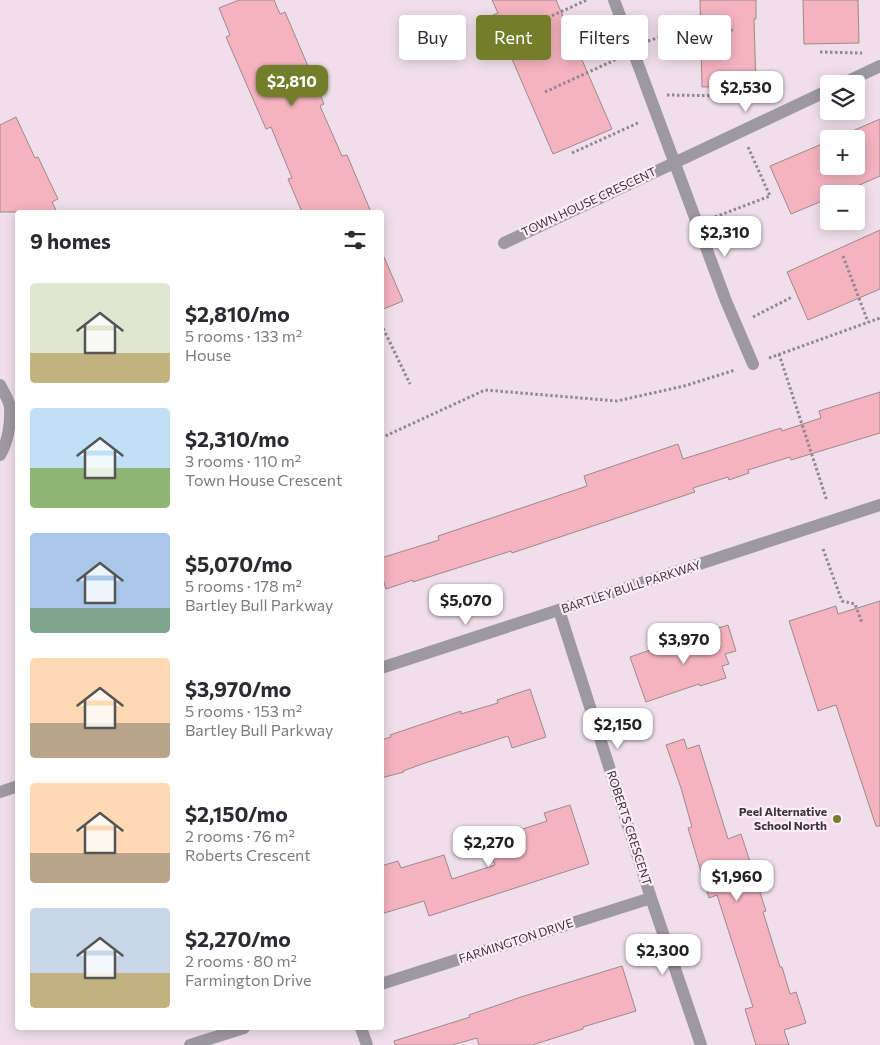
<!DOCTYPE html>
<html lang="en">
<head>
<meta charset="utf-8">
<style>
  body { margin:0; font-family:Commissioner,sans-serif; background:#f7f7f7; color:#2b2b33; height:100vh; display:flex; flex-direction:column; font-size:19px; white-space:nowrap }
  * { box-sizing:border-box; margin:0 }
  p { font-size:16px; color:#7c7c81 }
  .icon { flex:none; width:28px; height:28px; fill:none; stroke:currentColor; stroke-width:2; stroke-linecap:round; stroke-linejoin:round }
  .map { position:relative; flex:1; overflow:hidden }
  .drawer { position:absolute; left:15px; top:210px; width:369px; height:820px; display:flex; flex-direction:column; background:#fff; border-radius:5px; box-shadow:0 2px 12px #0003 }
  .drawer>* { flex:none }
  .guide { position:absolute; left:399px; top:15px; width:406px; height:45px; display:flex; gap:10px }
  .fabs { position:absolute; left:820px; top:75px; display:grid; gap:10px }
  .fabs a { display:grid; place-items:center; width:45px; height:45px; border-radius:5px; background:#fff; box-shadow:0 2px 12px #0003; font-size:25px }
  .price { position:absolute; translate:-50% -42px; padding:0 11px; border-radius:10px; background:#fff; color:#222; font-size:16px; line-height:32px; filter:drop-shadow(0 1px 2px #0008) }
  .price::after { content:''; position:absolute; left:50%; top:30px; width:15px; height:11px; margin-left:-8px; background:inherit; clip-path:polygon(0 0,100% 0,50% 100%) }
  .price.active { background:#737e2a; color:#fff }
  ul { padding:0; list-style:none }
  li { display:flex; align-items:center; gap:15px; height:125px; padding:0 15px }
  li span { display:grid; place-items:center; flex:none; width:140px; height:100px; border-radius:5px; color:#555 }
  li>.icon { margin-inline-start:auto }
  span .icon { width:60px; height:60px; fill:#fffc; stroke-width:1 }
  li b { font-size:21px }
  h2 { display:flex; justify-content:space-between; align-items:center; height:60px; padding:0 15px; font-size:21px }
  .pill { padding:0 18px; border-radius:5px; background:#fff; box-shadow:0 2px 12px #0003; font-size:18px; line-height:45px }
  .pill.active { background:#737e2a; color:#fff }
  .map>svg:first-child { display:block }
  .building { fill:#f4b3bf; stroke:#9c8a8d }
  .lines { fill:none; stroke-linecap:round; stroke-linejoin:round }
  .path { stroke:#93878f; stroke-width:3; stroke-dasharray:2.5 2.5; stroke-linecap:butt }
  .minor { stroke:#9d99a0; stroke-width:12 }
  .poi-dot { fill:#737e2a; stroke:#feedf7; stroke-width:2 }
  .labels { text-anchor:middle; stroke-width:4.5; stroke-linejoin:round; paint-order:stroke }
  .street-label { font-size:12px; fill:#3a3438; stroke:#feedf7 }
  .poi-label { font-size:12px; font-weight:bold; fill:#3a3438; stroke:#feedf7; text-anchor:end }
</style>
</head>
<body>
<div class="map">
<svg width="880" height="1045" viewBox="0 0 880 1045">
  <rect width="100%" height="100%" fill="#f0dfea"/>
  <path class="building" d="M239,0H274L280,14L285,12L324,104L320,106L342,156L347,155L371,212H302L288,179L292,178L271,127L266,129L226,37L230,35L219,8Z
    M492,0H556L612,129L553,154L493,15L498,13Z
    M700,0H756V19H754L756,86L702,87Z
    M803,0H858L859,43L804,44Z
    M16,117L35,158L38,157L58,199L52,202L57,212H0V125Z
    M880,119V176L839,194H829V198L791,214L770,166L829,141V166H856V139H834Z
    M880,230V289L808,320L787,272Z
    M381,250L403,301L381,310Z
    M880,392V433L791,460L790,457L748,470L749,473L729,480L728,477L693,488L695,492L512,553L511,551L413,582V580L386,589L381,573V558L439,540L438,536L587,486L584,476L678,444L683,459L781,428L782,431L821,418L819,411Z
    M880,601V826H876L836,705L818,711L789,621L836,606L838,614Z
    M728,625L736,651L725,654L729,664L722,666L726,678L700,686L699,684L646,702L630,657L659,647L662,654L702,641L700,634Z
    M530,689L546,737L512,748L508,736L425,763L403,771L404,772L381,778V740L391,737L390,735L461,711V714L498,703L497,700Z
    M684,739L687,749L699,745L728,839L741,834L766,911L763,912L780,967H782L790,994L796,992L806,1023L784,1030L789,1045H756L745,1009L753,1007L717,895L709,898L688,828L692,827L681,788L666,745Z
    M570,805L589,864L429,916L424,901L381,914V866L398,861L401,868L444,855L452,879L495,865L487,841L547,821L544,813Z
    M622,966L636,1011L583,1027V1029L532,1045H479L477,1038L452,1045H395L394,1041L470,1017L469,1015L521,997Z"/>
  <g class="lines">
    <path class="path" d="M520,30L587,0
      M648,41L678,31L733,30
      M820,52L862,53
      M545,92L617,59
      M667,95L734,96
      M572,153L640,122
      M715,217L770,196L748,147
      M843,256L868,322
      M753,317L792,297
      M381,324L410,384
      M779,354L827,501
      M769,358L880,318
      M381,438L485,390L617,401L684,386L735,370
      M823,549L842,601L855,604L862,623"/>
    <path class="minor" d="M614,0L726,301L753,364
      M842,84L880,66
      M504,243L829,90
      M0,385C3,391 9,400 10,407C11,423 8,442 0,455
      M559,610L651,898L701,1045
      M381,668L880,505
      M0,792L18,786
      M381,984L651,898
      M361,1028L367,1045
      M190,1045L244,1028"/>
  </g>
  <circle class="poi-dot" cx="837" cy="819" r="5"/>
  <g class="labels">
    <g class="street-label">
      <text transform="translate(589 202) rotate(-25)" y="4">TOWN HOUSE CRESCENT</text>
      <text transform="translate(631 587) rotate(-18)" y="4">BARTLEY BULL PARKWAY</text>
      <text transform="translate(629 828) rotate(72)" y="4">ROBERTS CRESCENT</text>
      <text transform="translate(516 941) rotate(-18)" y="4">FARMINGTON DRIVE</text>
    </g>
    <g class="poi-label">
      <text x="827" y="816">Peel Alternative<tspan x="827" dy="14">School North</tspan></text>
    </g>
  </g>
</svg>
<div class="fabs">
<a><svg class="icon" aria-label="layers" viewBox="0 0 24 24"><path d="M12 4l9 5-9 5-9-5zM3 14l9 5 9-5"/></svg></a>
<a>+</a>
<a>−</a>
</div>
<b class="price active" style="left:292px;top:107px">$2,810</b>
<b class="price" style="left:746px;top:113px">$2,530</b>
<b class="price" style="left:725px;top:258px">$2,310</b>
<b class="price" style="left:466px;top:626px">$5,070</b>
<b class="price" style="left:684px;top:665px">$3,970</b>
<b class="price" style="left:618px;top:750px">$2,150</b>
<b class="price" style="left:489px;top:868px">$2,270</b>
<b class="price" style="left:737px;top:902px">$1,960</b>
<b class="price" style="left:663px;top:976px">$2,300</b>
<div class="guide">
<a class="pill">Buy</a>
<a class="pill active">Rent</a>
<a class="pill">Filters</a>
<a class="pill">New</a>
</div>
<section class="drawer">
<h2>9 homes<svg class="icon" aria-label="filters" viewBox="0 0 24 24"><path d="M4 7h16M4 17h16"/><circle cx="9" cy="7" r="2"/><circle cx="15" cy="17" r="2"/></svg></h2>
<ul>
<li><span style="background:linear-gradient(#dfe7d0 70%,#c2b280 0)"><svg class="icon" aria-label="home" viewBox="0 0 24 24"><path d="M3 11l9-7 9 7M6 9v11h12V9"/></svg></span><div><b>$2,810/mo</b><p>5 rooms · 133 m²</p><p>House</p></div></li>
<li><span style="background:linear-gradient(#bfe0f5 60%,#8fb573 0)"><svg class="icon" aria-label="home" viewBox="0 0 24 24"><path d="M3 11l9-7 9 7M6 9v11h12V9"/></svg></span><div><b>$2,310/mo</b><p>3 rooms · 110 m²</p><p>Town House Crescent</p></div></li>
<li><span style="background:linear-gradient(#a9c7e8 75%,#7fa58c 0)"><svg class="icon" aria-label="home" viewBox="0 0 24 24"><path d="M3 11l9-7 9 7M6 9v11h12V9"/></svg></span><div><b>$5,070/mo</b><p>5 rooms · 178 m²</p><p>Bartley Bull Parkway</p></div></li>
<li><span style="background:linear-gradient(#ffd9b3 65%,#b9a48a 0)"><svg class="icon" aria-label="home" viewBox="0 0 24 24"><path d="M3 11l9-7 9 7M6 9v11h12V9"/></svg></span><div><b>$3,970/mo</b><p>5 rooms · 153 m²</p><p>Bartley Bull Parkway</p></div></li>
<li><span style="background:linear-gradient(#ffd9b3 70%,#b9a48a 0)"><svg class="icon" aria-label="home" viewBox="0 0 24 24"><path d="M3 11l9-7 9 7M6 9v11h12V9"/></svg></span><div><b>$2,150/mo</b><p>2 rooms · 76 m²</p><p>Roberts Crescent</p></div></li>
<li><span style="background:linear-gradient(#c9d6e8 65%,#c2b280 0)"><svg class="icon" aria-label="home" viewBox="0 0 24 24"><path d="M3 11l9-7 9 7M6 9v11h12V9"/></svg></span><div><b>$2,270/mo</b><p>2 rooms · 80 m²</p><p>Farmington Drive</p></div></li>
</ul>
</section>
</div>
</body>
</html>
